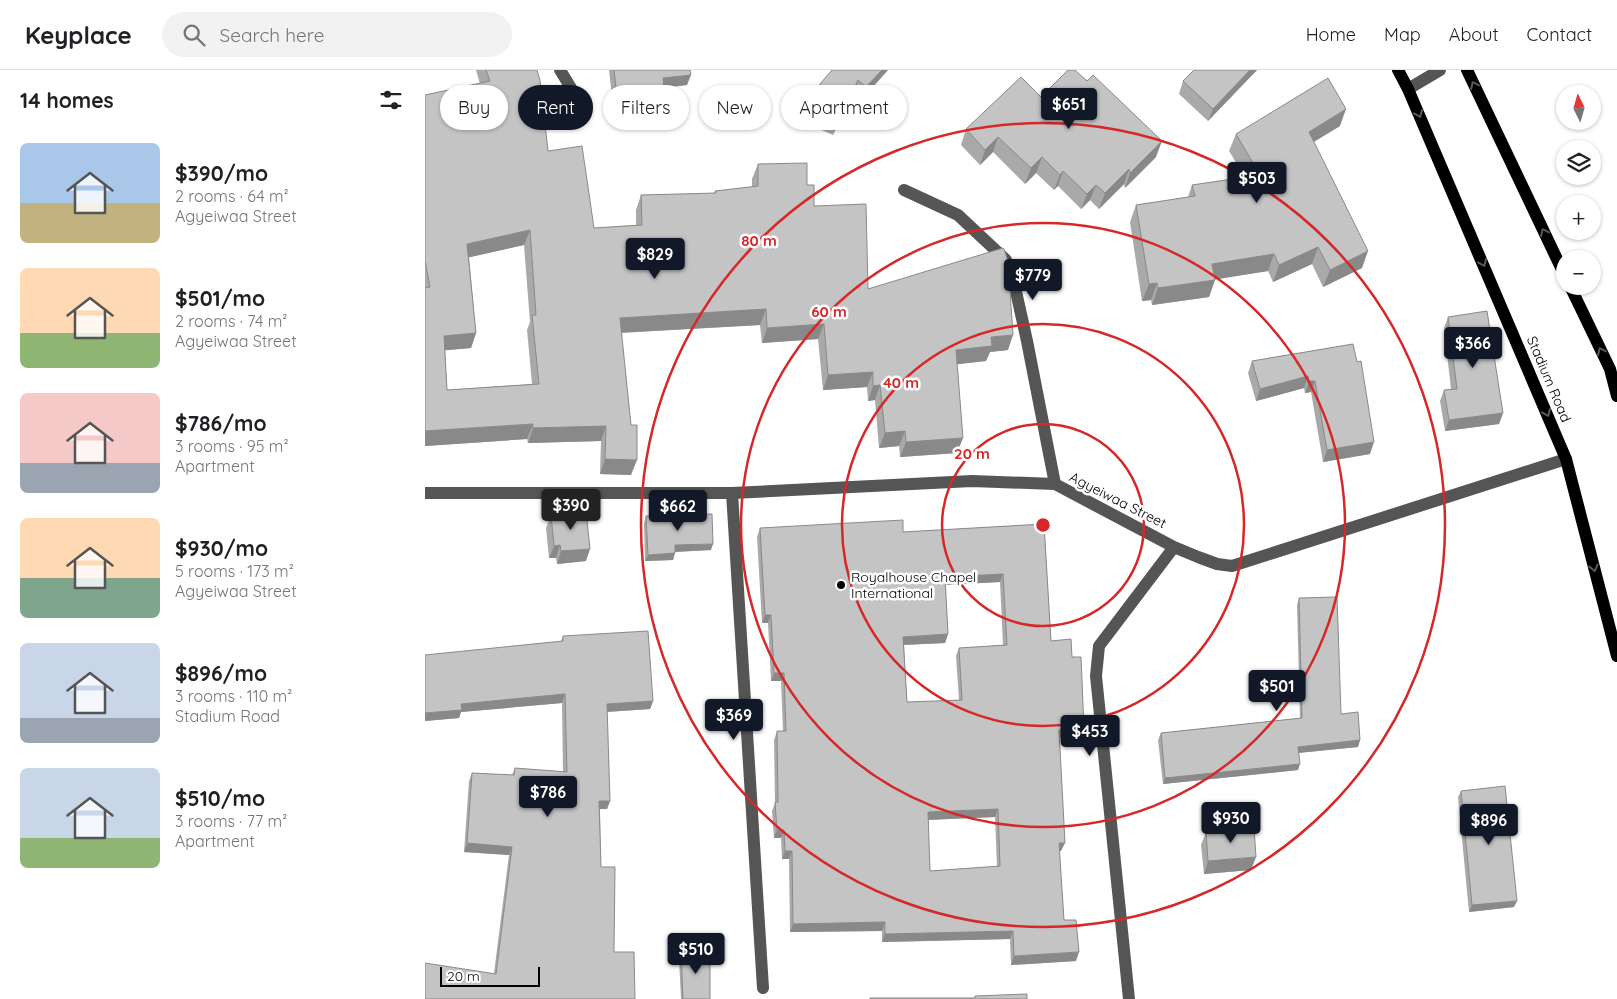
<!DOCTYPE html>
<html lang="en">
<head>
<meta charset="utf-8">
<style>
  body { margin:0; font-family:Quicksand,sans-serif; background:#f2f2f2; color:#202124; height:100vh; display:flex; flex-direction:column; font-size:19px; white-space:nowrap }
  * { box-sizing:border-box; margin:0 }
  p { font-size:16px; color:#757577 }
  .icon { flex:none; width:28px; height:28px; fill:none; stroke:currentColor; stroke-width:2; stroke-linecap:round; stroke-linejoin:round }
  .map { position:relative; flex:1; overflow:hidden }
  .sheet { display:flex; flex-direction:column; background:#fff; width:425px }
  .sheet>* { flex:none }
  .banner { position:absolute; left:15px; top:15px; width:475px; height:45px; display:flex; gap:10px }
  .needle { width:32px; rotate:355deg }
  .fabs { position:absolute; left:1131px; top:15px; display:grid; gap:10px }
  .fabs a { display:grid; place-items:center; width:45px; height:45px; border-radius:50%; background:#fff; box-shadow:0 1px 4px #0004; font-size:25px }
  .scale { position:absolute; left:15px; bottom:12px; width:100px; box-sizing:border-box; padding-left:5px; border:2px solid #000; border-top:0; font-size:14px; line-height:18px; white-space:nowrap; color:#000; -webkit-text-stroke:4px #fff; paint-order:stroke }
  .price { position:absolute; translate:-50% -42px; padding:0 11px; border-radius:5px; background:#111827; color:#fff; font-size:16px; line-height:32px; filter:drop-shadow(0 1px 2px #0008) }
  .price::after { content:''; position:absolute; left:50%; top:30px; width:15px; height:11px; margin-left:-8px; background:inherit; clip-path:polygon(0 0,100% 0,50% 100%) }
  .price.on { background:#222; color:#fff }
  ul { padding:0; list-style:none }
  li { display:flex; align-items:center; gap:15px; height:125px; padding:0 20px }
  li span { display:grid; place-items:center; flex:none; width:140px; height:100px; border-radius:8px; color:#555 }
  li>.icon { margin-inline-start:auto }
  span .icon { width:60px; height:60px; fill:#fffc; stroke-width:1 }
  li b { font-size:21px }
  h2 { display:flex; justify-content:space-between; align-items:center; height:60px; padding:0 20px; font-size:21px }
  .tag { padding:0 18px; border-radius:22px; background:#fff; box-shadow:0 1px 4px #0004; font-size:18px; line-height:45px }
  .tag.on { background:#111827; color:#fff }
  header { display:flex; align-items:center; gap:30px; box-sizing:border-box; height:70px; padding:0 25px; background:#fff; border-bottom:1px solid #e0e0e0 }
  header strong { font-size:24px }
  nav { display:flex; gap:28px; margin-inline-start:auto; font-size:18px }
  .search { width:350px; height:45px; background:#f2f2f2; display:flex; align-items:center; gap:12px; box-sizing:border-box; padding:0 18px; border-radius:28px; color:#757577; font-size:19px }
  main { display:flex; flex:1; min-height:0 }
  .map>svg:first-child { display:block }
  .lines { fill:none; stroke-linecap:round; stroke-linejoin:round }
  .minor { stroke:#555; stroke-width:12 }
  .major { stroke:#000; stroke-width:12 }
  .wall { fill:#a9a9a9; fill-rule:evenodd }
  .shaded-wall { fill:#898989 }
  .building { fill:#c4c4c4; stroke:#898989; fill-rule:evenodd }
  .oneway { stroke:#595959 }
  .ring { fill:none; stroke:#d62828; stroke-width:2.5 }
  .poi-dot { fill:#000; stroke:#fff; stroke-width:2 }
  .labels { text-anchor:middle; stroke-width:5; stroke-linejoin:round; paint-order:stroke }
  .street-label { font-size:14px; fill:#000; stroke:#fff }
  .poi-label { font-size:14px; fill:#000; stroke:#fff; text-anchor:start }
  .centre { fill:#d62828; stroke:#fff; stroke-width:2.5 }
  .ring-label { font-size:15px; text-anchor:middle; font-weight:bold; fill:#d62828; stroke:#fff; stroke-width:5; stroke-linejoin:round; paint-order:stroke }
</style>
</head>
<body>
<header>
<strong>Keyplace</strong>
<div class="search"><svg class="icon" aria-label="search" viewBox="0 0 24 24"><circle cx="10" cy="10" r="6"/><path d="M15 15l6 6"/></svg>Search here</div>
<nav><a>Home</a><a>Map</a><a>About</a><a>Contact</a></nav>
</header>
<main>
<section class="sheet">
<h2>14 homes<svg class="icon" aria-label="filters" viewBox="0 0 24 24"><path d="M4 7h16M4 17h16"/><circle cx="9" cy="7" r="2"/><circle cx="15" cy="17" r="2"/></svg></h2>
<ul>
<li><span style="background:linear-gradient(#a9c7e8 60%,#c2b280 0)"><svg class="icon" aria-label="home" viewBox="0 0 24 24"><path d="M3 11l9-7 9 7M6 9v11h12V9"/></svg></span><div><b>$390/mo</b><p>2 rooms · 64 m²</p><p>Agyeiwaa Street</p></div></li>
<li><span style="background:linear-gradient(#ffd9b3 65%,#8fb573 0)"><svg class="icon" aria-label="home" viewBox="0 0 24 24"><path d="M3 11l9-7 9 7M6 9v11h12V9"/></svg></span><div><b>$501/mo</b><p>2 rooms · 74 m²</p><p>Agyeiwaa Street</p></div></li>
<li><span style="background:linear-gradient(#f6c9c9 70%,#9aa5b1 0)"><svg class="icon" aria-label="home" viewBox="0 0 24 24"><path d="M3 11l9-7 9 7M6 9v11h12V9"/></svg></span><div><b>$786/mo</b><p>3 rooms · 95 m²</p><p>Apartment</p></div></li>
<li><span style="background:linear-gradient(#ffd9b3 60%,#7fa58c 0)"><svg class="icon" aria-label="home" viewBox="0 0 24 24"><path d="M3 11l9-7 9 7M6 9v11h12V9"/></svg></span><div><b>$930/mo</b><p>5 rooms · 173 m²</p><p>Agyeiwaa Street</p></div></li>
<li><span style="background:linear-gradient(#c9d6e8 75%,#9aa5b1 0)"><svg class="icon" aria-label="home" viewBox="0 0 24 24"><path d="M3 11l9-7 9 7M6 9v11h12V9"/></svg></span><div><b>$896/mo</b><p>3 rooms · 110 m²</p><p>Stadium Road</p></div></li>
<li><span style="background:linear-gradient(#c9d6e8 70%,#8fb573 0)"><svg class="icon" aria-label="home" viewBox="0 0 24 24"><path d="M3 11l9-7 9 7M6 9v11h12V9"/></svg></span><div><b>$510/mo</b><p>3 rooms · 77 m²</p><p>Apartment</p></div></li>
</ul>
</section>
<div class="map">
<svg width="1192" height="929" viewBox="0 0 1192 929">
  <rect width="100%" height="100%" fill="#fff"/>
  <g class="lines">
    <path class="minor" d="M135,0L160,41
      M983,19L1015,0
      M479,120L533,145L581,190L590,217L602,271L630,414
      M0,423H307L547,411L630,414L749,477L773,487L792,494L807,496L1141,389
      M307,423L338,918
      M704,929L671,606L674,576L749,477"/>
    <path class="major" d="M973,0L983,19L1141,389L1192,586
      M1042,0L1140,206
      M1145,216L1185,299L1192,326"/>
  </g>
  <path class="wall" d="M51,0H112L123,81L169,158L211,155V140L216,125L289,124L290,121L327,117V109L333,94L382,115L389,136L443,219L583,280L565,282L561,291L532,294V383L475,387L474,376L454,378L450,330L443,331L442,317L398,320L393,269L337,273L335,255L196,263L206,405L175,404L176,371L103,373L102,369L0,376V25L55,14ZM99,175L105,252L102,260L107,314L22,320L20,280L46,278L51,263L44,187Z
    M184,0H265L262,15L239,18L241,40L237,51L190,55Z
    M463,0L437,29L429,22L408,65L378,52L382,40L395,14Z
    M832,0L783,51L754,24L758,11Z
    M616,27L731,87L700,118L699,114L674,139L665,130L656,139L633,116L629,120L611,103L600,114L568,82L555,95L536,75L541,59Z
    M915,56L889,72L937,198L898,217L887,194L848,212L843,201L790,209L784,227L727,235L726,230L717,231L705,152L711,135L763,127L767,115L820,107L804,81L811,64Z
    M1023,247L1078,343L1074,354L1020,361L1015,331L1019,320L1026,319L1019,258Z
    M928,274L945,384L898,392L886,322L880,323L879,318L831,331L823,303L827,291Z
    M126,445L161,491L132,494L131,488H124L121,458Z
    M221,446L286,480L250,482L248,490L220,491L219,453Z
    M619,454L626,571L647,587L659,659L656,667L635,668L636,781H634L639,850L651,891L586,895L585,869L457,872V861L365,862L364,789H357L356,768H349L347,741L350,733L349,670L352,661H358L356,611H346L343,553H337L332,467L335,458L478,462ZM575,512L578,575L534,578L531,586L534,630L482,632L479,575L520,573L523,564L520,515ZM570,747L572,797L505,801L503,750Z
    M874,528L916,644L935,670L933,677L874,683L873,700L738,714L733,670L736,663L875,648L872,535Z
    M138,566L228,631L225,639L182,642L185,731L182,739H175L176,797L189,882L210,929L69,903L84,785L39,782L44,711L47,703L87,705L90,698L138,702L137,633L36,642L34,648L0,651L136,571Z
    M1036,721L1089,837L1044,842L1033,727Z
    M781,762L826,800L779,804L776,775Z
    M256,882L285,929H256L254,889Z"/>
  <path class="shaded-wall" d="M457,0H463L437,29L441,17Z
    M825,0H832L783,51L788,39Z
    M266,5L262,15L234,18L238,8Z
    M433,10L429,22L408,65L413,53Z
    M921,39L915,56L878,78L884,62Z
    M241,40L237,51L190,55L194,44Z
    M573,67L568,82L555,95L560,80Z
    M737,71L731,87L700,118L705,103Z
    M617,87L611,103L600,114L606,98Z
    M704,99L699,114L674,139L680,123Z
    M638,101L633,116L629,120L635,105Z
    M671,115L665,130L656,139L662,124Z
    M105,160L99,175L37,189L42,174Z
    M893,177L887,194L848,212L854,195Z
    M943,181L937,198L898,217L905,200Z
    M849,184L843,201L781,211L787,194Z
    M790,210L784,227L727,235L733,218Z
    M732,213L726,230L717,231L724,214Z
    M341,239L335,255L189,263L195,248Z
    M399,254L393,269L337,273L342,258Z
    M51,263L46,278L13,281L19,266Z
    M588,265L583,280L565,282L561,291L526,295L531,280L566,267Z
    M448,302L442,317L398,320L403,305Z
    M883,306L879,318L831,331L835,319Z
    M884,311H890L886,322L880,323Z
    M455,315L450,330L443,331L448,316Z
    M1078,343L1074,354L1020,361L1024,350Z
    M108,354L102,369L0,376V361Z
    M181,356L176,371L103,373L108,358Z
    M480,361L474,376L454,378L460,363Z
    M538,368L532,383L475,387L481,372Z
    M949,372L945,384L898,392L902,380Z
    M180,389L212,390L206,405L175,404Z
    M288,474L286,480L247,482L250,475Z
    M135,475L131,488H124L129,476Z
    M165,479L161,491L132,494L136,481Z
    M250,483L248,490L220,491L223,485Z
    M578,504L575,512L517,515L520,507Z
    M340,545H346L343,553H337Z
    M523,564L520,573L475,575L478,567Z
    M349,603H359L356,611H346Z
    M140,624L137,633L36,642L34,648L0,651V643L36,634Z
    M228,631L225,639L179,642L182,634Z
    M659,659L656,667L631,668L634,660Z
    M935,670L933,677L871,683L873,677Z
    M875,694L873,700L738,714L740,708Z
    M174,731H185L182,739H171Z
    M573,739L570,747L499,750L503,742Z
    M352,760H359L356,768H349Z
    M42,773L87,777L84,785L39,782Z
    M634,773H640L636,781L631,782Z
    M360,781H367L364,789H357Z
    M831,787L826,800L779,804L783,791Z
    M1092,831L1089,837L1044,842L1047,835Z
    M460,852L457,861L365,862L368,854Z
    M588,861L585,869L457,872L460,864Z
    M654,882L651,891L586,895L589,886Z"/>
  <path class="building" d="M61,0H112L115,10L123,81L157,76L169,158L217,155L216,125L291,123L290,121L333,116V94L382,93V115H389V136L441,134L443,219L578,178L579,179L583,191L588,265L566,267L567,276L531,280L538,368L481,372L480,361L460,363L455,315L448,316V302L403,305L399,254L342,258L341,239L195,248L206,355H212V390L180,389L181,356L108,358V354L0,361V218L5,217L0,191V25L65,11ZM105,160L111,245H107L114,314L22,320L19,266L51,263L42,174Z
    M189,0H265L266,5L238,8L241,40L194,44Z
    M407,0H457L441,17L433,10L413,53L382,40L395,14Z
    M643,0H650L662,11L668,5L737,71L705,103L704,99L680,123L671,115L662,124L638,101L635,105L617,87L606,98L573,67L560,80L541,59L596,7L616,27Z
    M769,0H825L788,39L758,11Z
    M903,8L921,39L884,62L943,181L905,200L893,177L854,195L849,184L787,194L790,210L733,218L732,213L724,214L711,135L770,126L767,115L835,105L811,64Z
    M1062,241L1078,343L1024,350L1019,320L1032,319L1023,247Z
    M928,274L932,292L936,291L949,372L902,380L890,311H884L883,306L835,319L827,291Z
    M161,441L165,479L136,481L135,475L129,476L126,445Z
    M287,444L288,474L250,475V483L223,485L221,446Z
    M478,450V462L619,454L626,571L646,569L647,587H656L659,659L634,660L640,773H634L639,850H651L654,882L589,886L588,861L460,864V852L368,854L367,781H360L359,760H352L350,732H353L352,661H361L359,603H349L346,545H340L335,458ZM578,504L582,575L534,578L537,630L482,632L478,567L523,564L520,507ZM573,739L575,796L505,801L503,742Z
    M912,527L916,644L933,642L935,670L873,677L875,694L740,708L736,663L877,648L874,528Z
    M223,561L228,631L182,634L185,731H174L176,797H190L189,882H209L210,929H0V893L71,904L87,777L42,773L47,703L89,705L90,698L142,702L140,624L36,634L37,640L0,643V585L138,571V566Z
    M1080,716L1092,831L1047,835L1036,721Z
    M829,758L831,787L783,791L781,762Z
    M285,881V929H258L256,882Z
    M602,924V929H445V928H550V926Z"/>
  <defs><path id="oneway-chevron" d="M-2-3.5L2.5 0L-2 3.5" fill="none" stroke-width="1.6" stroke-linecap="round" stroke-linejoin="round" transform="scale(1.25)"/></defs>
  <g class="oneway">
    <use href="#oneway-chevron" transform="translate(1049 15) rotate(-115)"/>
    <use href="#oneway-chevron" transform="translate(994 44) rotate(67)"/>
    <use href="#oneway-chevron" transform="translate(1119 162) rotate(-115)"/>
    <use href="#oneway-chevron" transform="translate(1058 193) rotate(67)"/>
    <use href="#oneway-chevron" transform="translate(1176 281) rotate(-115)"/>
    <use href="#oneway-chevron" transform="translate(1122 343) rotate(67)"/>
    <use href="#oneway-chevron" transform="translate(1169 498) rotate(76)"/>
  </g>
  <g class="ring">
    <circle cx="618" cy="455" r="101"/>
    <circle cx="618" cy="455" r="201"/>
    <circle cx="618" cy="455" r="302"/>
    <circle cx="618" cy="455" r="402"/>
  </g>
  <circle class="poi-dot" cx="416" cy="515" r="5"/>
  <g class="labels">
    <g class="street-label">
      <text transform="translate(1124 309) rotate(67)" y="5">Stadium Road</text>
      <text transform="translate(693 430) rotate(27)" y="5">Agyeiwaa Street</text>
    </g>
    <g class="poi-label">
      <text x="426" y="512">Royalhouse Chapel<tspan x="426" dy="16">International</tspan></text>
    </g>
  </g>
  <circle cx="618" cy="455" r="8" class="centre"/>
  <g class="ring-label">
    <text x="334" y="176">80 m</text>
    <text x="404" y="247">60 m</text>
    <text x="476" y="318">40 m</text>
    <text x="547" y="389">20 m</text>
  </g>
</svg>
<div class="fabs">
<a><svg class="needle" viewBox="-14 -14 28 28"><path d="M0-13l5 13h-10z" fill="#e53935"/><path d="M0 13l5-13h-10z" fill="#757577"/></svg></a>
<a><svg class="icon" aria-label="layers" viewBox="0 0 24 24"><path d="M12 4l9 5-9 5-9-5zM3 14l9 5 9-5"/></svg></a>
<a>+</a>
<a>−</a>
</div>
<div class="scale">20 m</div>
<b class="price" style="left:644px;top:60px">$651</b>
<b class="price" style="left:832px;top:134px">$503</b>
<b class="price" style="left:230px;top:210px">$829</b>
<b class="price" style="left:608px;top:231px">$779</b>
<b class="price" style="left:1048px;top:299px">$366</b>
<b class="price on" style="left:146px;top:461px">$390</b>
<b class="price" style="left:253px;top:462px">$662</b>
<b class="price" style="left:852px;top:642px">$501</b>
<b class="price" style="left:309px;top:671px">$369</b>
<b class="price" style="left:665px;top:687px">$453</b>
<b class="price" style="left:123px;top:748px">$786</b>
<b class="price" style="left:806px;top:774px">$930</b>
<b class="price" style="left:1064px;top:776px">$896</b>
<b class="price" style="left:271px;top:905px">$510</b>
<div class="banner">
<a class="tag">Buy</a>
<a class="tag on">Rent</a>
<a class="tag">Filters</a>
<a class="tag">New</a>
<a class="tag">Apartment</a>
</div>
</div>
</main>
</body>
</html>
